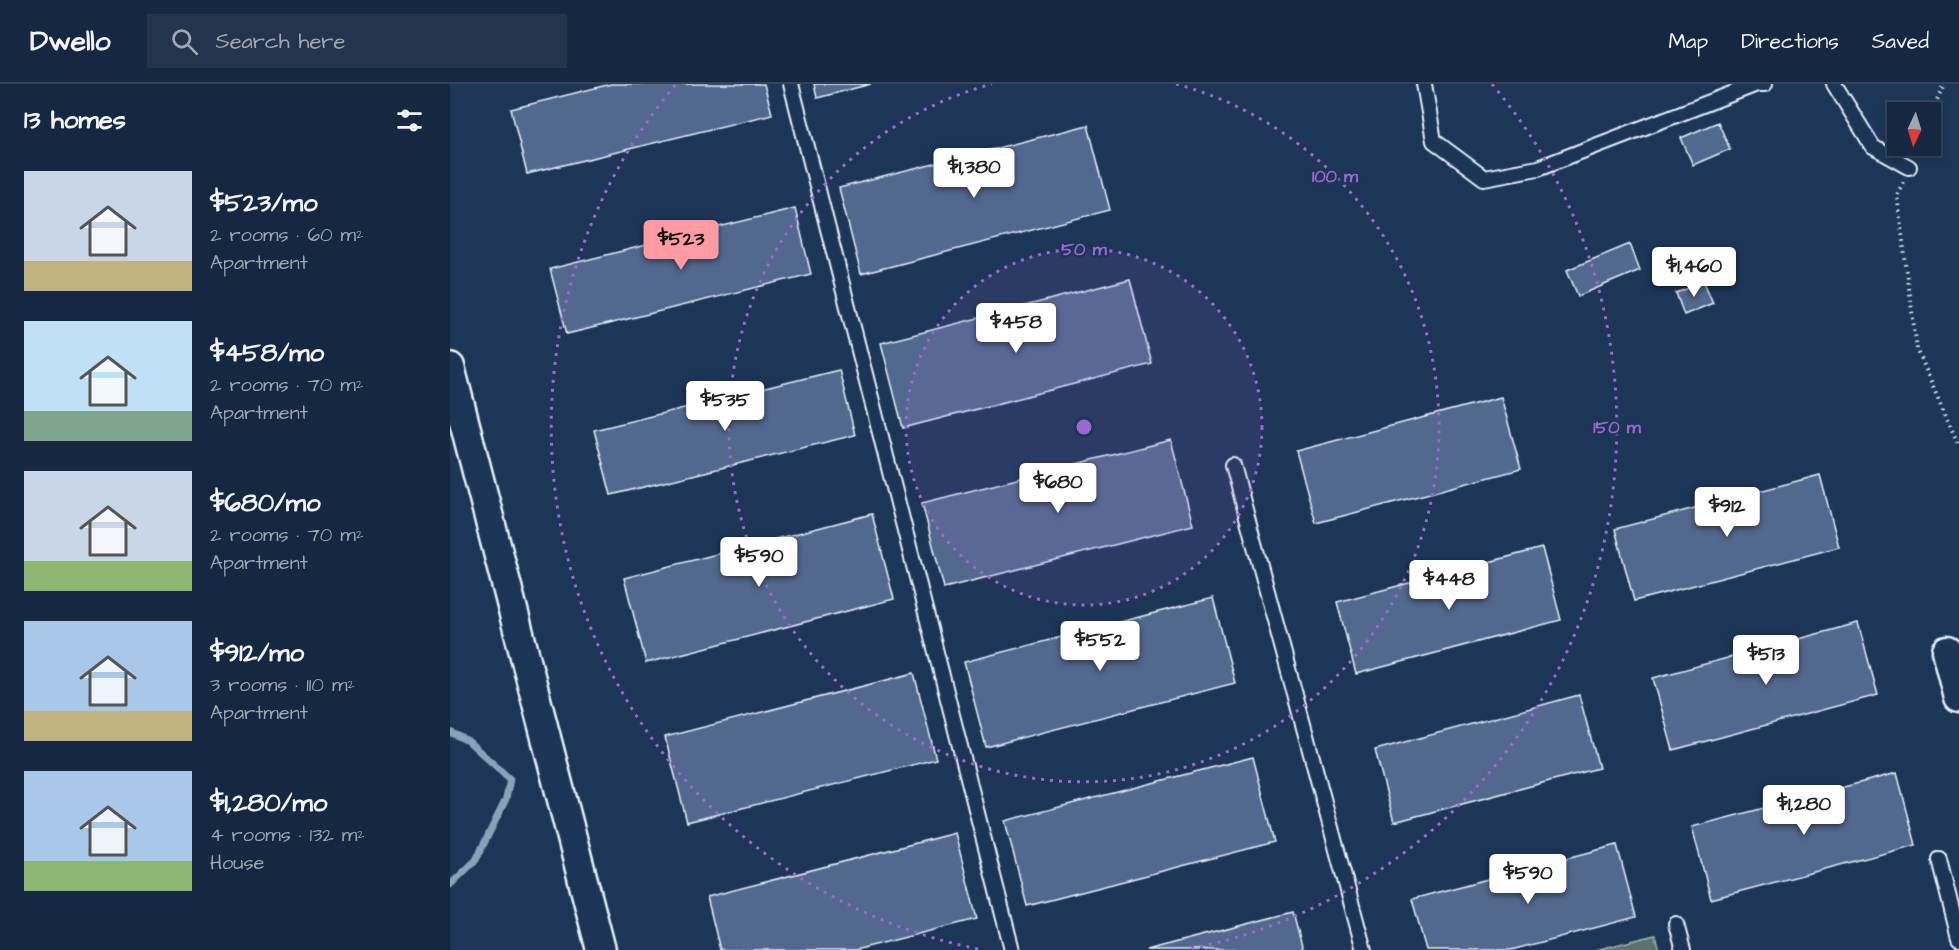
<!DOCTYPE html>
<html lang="en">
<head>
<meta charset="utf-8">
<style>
  body { margin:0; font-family:"Architects Daughter",sans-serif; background:#23344c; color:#f1f3f6; height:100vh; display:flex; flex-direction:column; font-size:22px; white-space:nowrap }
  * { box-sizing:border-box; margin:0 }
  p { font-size:20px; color:#9ea6b1 }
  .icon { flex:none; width:33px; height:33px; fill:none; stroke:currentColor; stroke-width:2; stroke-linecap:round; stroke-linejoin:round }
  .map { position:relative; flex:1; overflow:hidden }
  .details { display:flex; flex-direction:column; background:#162841; width:450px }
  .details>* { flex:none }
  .needle { width:39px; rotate:184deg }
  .fabs { position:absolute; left:1437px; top:18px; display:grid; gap:12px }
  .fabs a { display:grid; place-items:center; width:54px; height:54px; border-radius:0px; background:#162841; box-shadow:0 3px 9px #0003,0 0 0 2px #35445a; font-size:30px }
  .price { position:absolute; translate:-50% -51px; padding:0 14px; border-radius:6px; background:#fff; color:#222; font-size:20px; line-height:39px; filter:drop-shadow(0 2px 3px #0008) }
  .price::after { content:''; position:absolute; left:50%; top:36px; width:18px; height:14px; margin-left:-9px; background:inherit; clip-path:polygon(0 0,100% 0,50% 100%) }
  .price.current { background:#ff9aa2; color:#111 }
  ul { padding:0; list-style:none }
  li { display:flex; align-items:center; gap:18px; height:150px; padding:0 24px }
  li span { display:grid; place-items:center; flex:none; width:168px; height:120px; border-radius:0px; color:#555 }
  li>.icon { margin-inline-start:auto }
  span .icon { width:72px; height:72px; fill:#fffc; stroke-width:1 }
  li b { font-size:26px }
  h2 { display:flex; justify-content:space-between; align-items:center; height:72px; padding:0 24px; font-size:26px }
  header { display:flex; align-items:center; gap:36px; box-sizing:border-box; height:84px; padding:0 30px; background:#162841; border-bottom:2px solid #35445a }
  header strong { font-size:28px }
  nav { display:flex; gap:33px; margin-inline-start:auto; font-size:21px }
  .search { width:420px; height:54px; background:#23344c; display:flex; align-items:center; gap:15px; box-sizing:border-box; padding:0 21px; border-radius:0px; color:#9ea6b1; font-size:22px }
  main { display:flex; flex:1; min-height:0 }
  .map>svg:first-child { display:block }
  .green { fill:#5d726d; stroke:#a2b2b2; stroke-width:1.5 }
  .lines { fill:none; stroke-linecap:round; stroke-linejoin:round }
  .stream { stroke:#88a2b7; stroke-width:7 }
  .building { fill:#52688f; stroke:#e8f1f8; stroke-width:1.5 }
  .lane-casing { stroke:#e8f1f8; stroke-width:18 }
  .street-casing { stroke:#e8f1f8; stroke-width:33 }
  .path { stroke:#e8f1f8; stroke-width:4; stroke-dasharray:1.5 4.5; stroke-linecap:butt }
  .lane { stroke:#1d3557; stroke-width:14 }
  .street { stroke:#1d3557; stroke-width:28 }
  .ring { fill:none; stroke:#9c67d0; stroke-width:3; stroke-dasharray:3 6 }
  .centre { fill:#9c67d0; stroke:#1d3557; stroke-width:3 }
  .ring-label { font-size:18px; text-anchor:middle; font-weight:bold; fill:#9c67d0; stroke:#1d3557; stroke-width:4.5; stroke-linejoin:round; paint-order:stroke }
</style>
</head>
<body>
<header>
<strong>Dwello</strong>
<div class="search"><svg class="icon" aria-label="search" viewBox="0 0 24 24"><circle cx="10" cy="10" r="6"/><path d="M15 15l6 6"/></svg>Search here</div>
<nav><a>Map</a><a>Directions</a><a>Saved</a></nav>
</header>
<main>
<section class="details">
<h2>13 homes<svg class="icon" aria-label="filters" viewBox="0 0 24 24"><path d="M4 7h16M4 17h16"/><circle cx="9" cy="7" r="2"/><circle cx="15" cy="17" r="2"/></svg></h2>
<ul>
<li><span style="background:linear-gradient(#c9d6e8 75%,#c2b280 0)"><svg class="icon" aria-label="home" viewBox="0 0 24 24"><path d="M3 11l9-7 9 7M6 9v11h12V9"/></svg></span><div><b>$523/mo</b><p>2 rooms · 60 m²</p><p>Apartment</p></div></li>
<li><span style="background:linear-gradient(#bfe0f5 75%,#7fa58c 0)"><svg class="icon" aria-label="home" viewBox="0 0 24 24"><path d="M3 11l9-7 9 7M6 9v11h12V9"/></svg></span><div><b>$458/mo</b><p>2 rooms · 70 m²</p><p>Apartment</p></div></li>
<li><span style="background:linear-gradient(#c9d6e8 75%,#8fb573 0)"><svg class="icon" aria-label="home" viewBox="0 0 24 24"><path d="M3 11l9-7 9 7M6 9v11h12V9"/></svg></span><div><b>$680/mo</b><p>2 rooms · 70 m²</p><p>Apartment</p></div></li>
<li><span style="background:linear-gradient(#a9c7e8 75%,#c2b280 0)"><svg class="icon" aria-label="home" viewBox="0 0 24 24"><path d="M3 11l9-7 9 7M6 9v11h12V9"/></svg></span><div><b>$912/mo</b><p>3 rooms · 110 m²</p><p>Apartment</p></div></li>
<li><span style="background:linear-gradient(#a9c7e8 75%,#8fb573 0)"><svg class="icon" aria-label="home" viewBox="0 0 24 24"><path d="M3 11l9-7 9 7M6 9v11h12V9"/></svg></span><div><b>$1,280/mo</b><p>4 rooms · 132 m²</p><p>House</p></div></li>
</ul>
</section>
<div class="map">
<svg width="1509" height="866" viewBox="0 0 1509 866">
  <rect width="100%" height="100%" fill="#1d3557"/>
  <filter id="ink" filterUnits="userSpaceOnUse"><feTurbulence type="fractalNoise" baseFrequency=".0167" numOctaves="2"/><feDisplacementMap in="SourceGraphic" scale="12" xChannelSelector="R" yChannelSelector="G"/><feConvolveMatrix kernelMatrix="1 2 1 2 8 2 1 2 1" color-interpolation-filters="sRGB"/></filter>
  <g filter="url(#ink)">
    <path class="green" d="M1205,851L1209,866H1146Z"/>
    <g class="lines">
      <path class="stream" d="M0,648L18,657L60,695L56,715L26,776L0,801"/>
    </g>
    <path class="building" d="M161,0H314L322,30L77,90L61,25Z
      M364,0H421L367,14Z
      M1268,38L1280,65L1243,81L1231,54Z
      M638,41L660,126L411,190L389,104Z
      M345,124L361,190L117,250L100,185Z
      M1180,160L1190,186L1128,212L1117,186Z
      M680,195L702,280L453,344L431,259Z
      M1254,198L1263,219L1234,231L1226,209Z
      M389,286L405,351L161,411L144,346Z
      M1051,313L1071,385L866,439L846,367Z
      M721,356L743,441L494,504L472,419Z
      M1370,391L1389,463L1184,517L1165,445Z
      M422,430L444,515L196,579L174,494Z
      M1092,464L1111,536L906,590L887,518Z
      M763,514L785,599L536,663L514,578Z
      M1408,539L1428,611L1223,666L1203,594Z
      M464,589L486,675L237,738L215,653Z
      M1129,611L1149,684L944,738L925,666Z
      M803,673L825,758L577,822L555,737Z
      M1447,689L1466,761L1261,815L1242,743Z
      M505,749L527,835L405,866H270L257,813Z
      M1167,761L1186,833L1061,866H976L962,815Z
      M843,828L853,866H696Z"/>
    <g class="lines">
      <defs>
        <path id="lane" d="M341,0L562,866
          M974,0L984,57L1034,94L1088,84L1307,0H1315
          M1384,0L1423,63L1459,83
          M783,381L914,866
          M1489,775L1509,854
          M1226,840L1233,866"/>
        <path id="street" d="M0,283L151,866
          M1497,567L1509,614"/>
      </defs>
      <use href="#lane" class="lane-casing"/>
      <use href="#street" class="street-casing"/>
      <path class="path" d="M1480,32L1494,0
        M1453,98L1447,111L1467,265L1509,362"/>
      <use href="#lane" class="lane"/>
      <use href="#street" class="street"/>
    </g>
  </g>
  <circle cx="634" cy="343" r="178" fill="#9c67d0" fill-opacity=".12"/>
  <g class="ring">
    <circle cx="634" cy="343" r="178"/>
    <path d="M726 0A355 355 0 1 1 542 0"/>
    <path d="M528 865A533 533 0 0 1 226 0M1042 0A533 533 0 0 1 740 865"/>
  </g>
  <circle cx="634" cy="343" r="9" class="centre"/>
  <g class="ring-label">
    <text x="885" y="98">100 m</text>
    <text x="634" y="171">50 m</text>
    <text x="1167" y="349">150 m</text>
  </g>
</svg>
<div class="fabs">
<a><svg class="needle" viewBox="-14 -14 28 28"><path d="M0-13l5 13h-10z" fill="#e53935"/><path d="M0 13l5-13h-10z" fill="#9ea6b1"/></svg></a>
</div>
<b class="price" style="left:524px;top:115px">$1,380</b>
<b class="price current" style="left:231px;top:187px">$523</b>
<b class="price" style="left:1244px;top:214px">$1,460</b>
<b class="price" style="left:566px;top:270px">$458</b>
<b class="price" style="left:275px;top:348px">$535</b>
<b class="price" style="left:608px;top:430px">$680</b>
<b class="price" style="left:1277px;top:454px">$912</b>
<b class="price" style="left:309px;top:504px">$590</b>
<b class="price" style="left:999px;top:527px">$448</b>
<b class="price" style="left:650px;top:588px">$552</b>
<b class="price" style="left:1316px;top:602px">$513</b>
<b class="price" style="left:1354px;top:752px">$1,280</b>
<b class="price" style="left:1078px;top:821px">$590</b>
</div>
</main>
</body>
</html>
